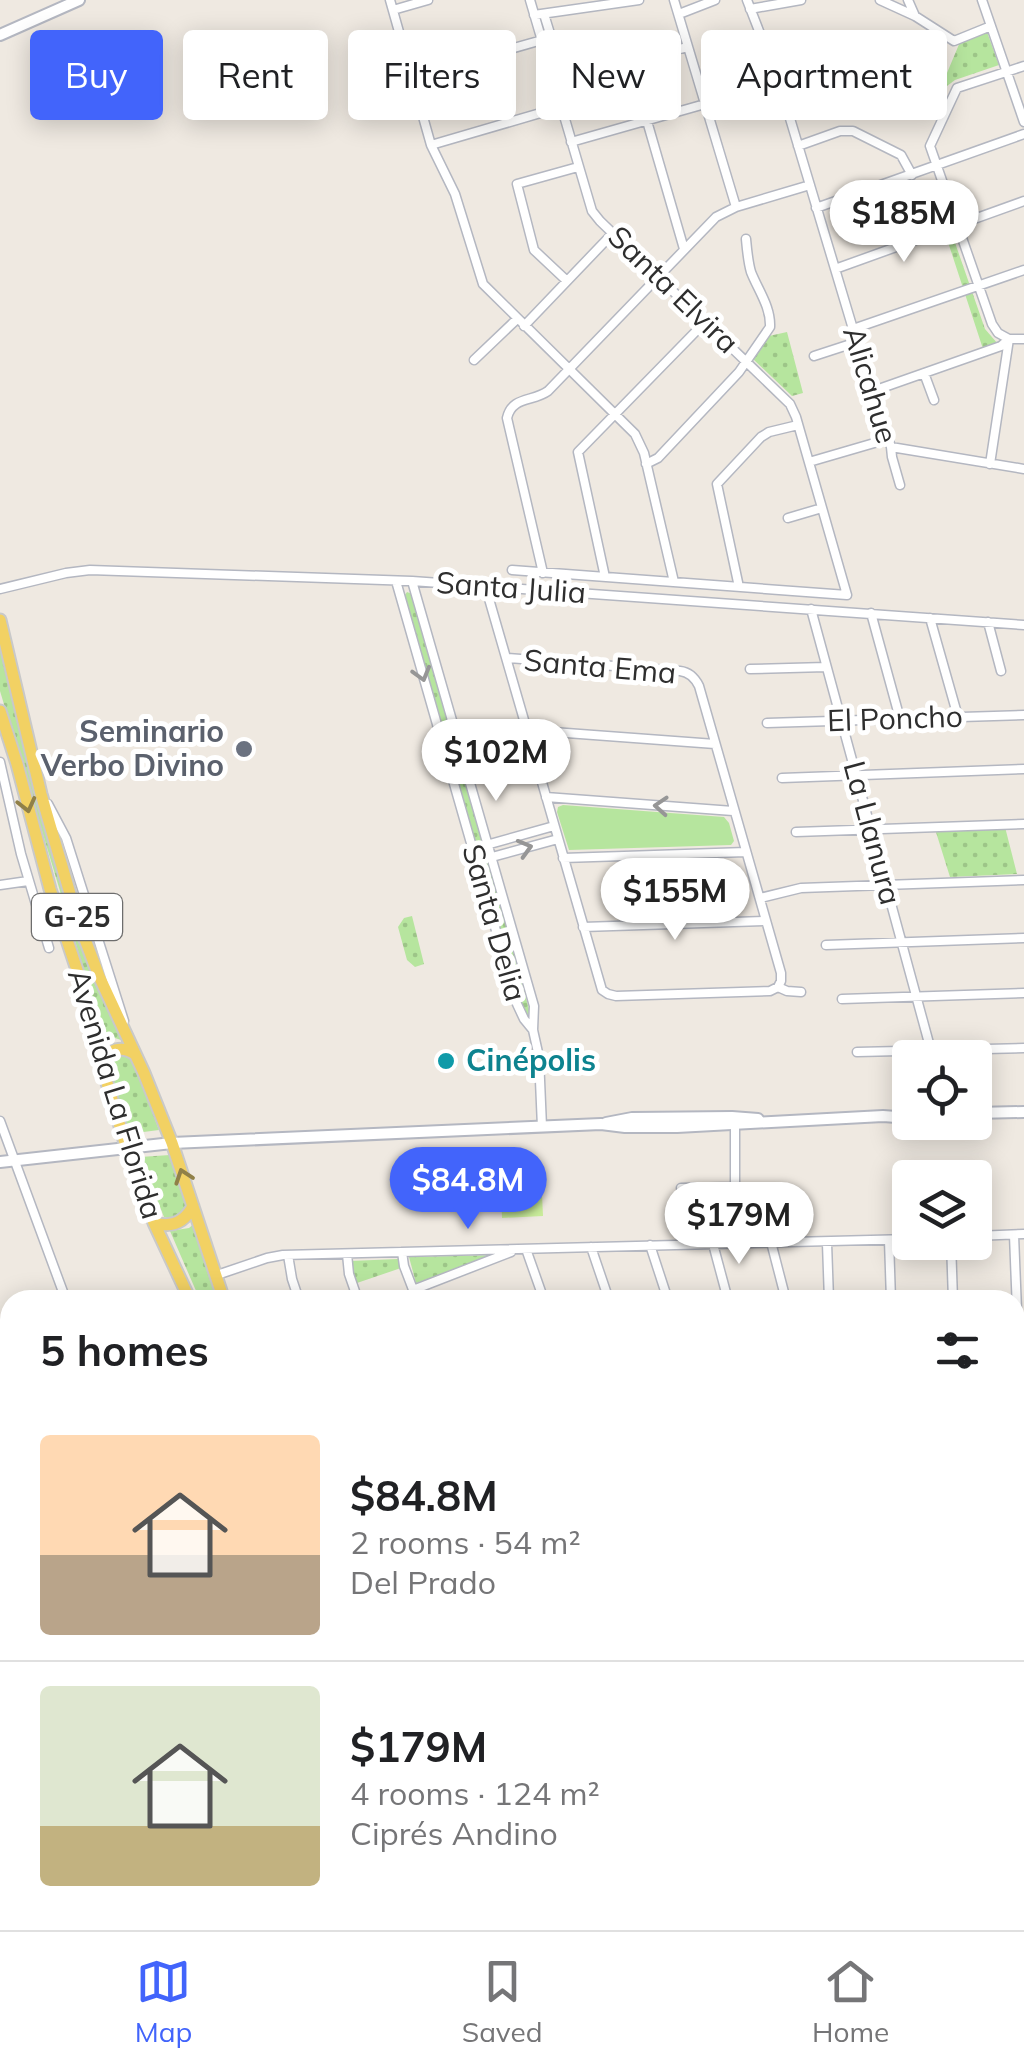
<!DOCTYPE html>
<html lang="en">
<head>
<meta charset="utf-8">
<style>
  body { margin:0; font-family:Mulish,sans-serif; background:#f6f6f6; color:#202124; height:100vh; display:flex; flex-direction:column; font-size:38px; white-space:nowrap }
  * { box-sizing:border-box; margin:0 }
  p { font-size:32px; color:#757577 }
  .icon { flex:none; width:55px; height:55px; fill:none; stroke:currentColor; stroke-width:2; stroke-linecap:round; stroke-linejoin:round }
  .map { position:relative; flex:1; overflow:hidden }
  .side { position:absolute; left:0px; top:1290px; width:1025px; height:640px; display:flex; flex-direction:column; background:#fff; border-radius:30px 30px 0 0; box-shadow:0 5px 25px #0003 }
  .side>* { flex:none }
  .banner { position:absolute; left:30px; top:30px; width:965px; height:90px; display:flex; gap:20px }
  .buttons { position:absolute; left:892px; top:1040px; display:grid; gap:20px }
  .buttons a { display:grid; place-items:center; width:100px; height:100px; border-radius:10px; background:#fff; box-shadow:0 5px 25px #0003; font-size:50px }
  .price { position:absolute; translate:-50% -85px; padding:0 22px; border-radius:35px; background:#fff; color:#222; font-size:32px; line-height:65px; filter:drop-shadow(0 2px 5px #0008) }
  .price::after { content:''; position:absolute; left:50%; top:60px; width:30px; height:22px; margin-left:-15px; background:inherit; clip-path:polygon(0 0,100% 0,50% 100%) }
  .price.selected { background:#4264fb; color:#fff }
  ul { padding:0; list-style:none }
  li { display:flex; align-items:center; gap:30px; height:250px; padding:0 40px }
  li+li { border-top:2px solid #e0e0e0 }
  li span { display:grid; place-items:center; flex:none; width:280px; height:200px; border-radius:10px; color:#555 }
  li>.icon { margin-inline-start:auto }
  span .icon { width:120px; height:120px; fill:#fffc; stroke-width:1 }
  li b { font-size:42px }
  h2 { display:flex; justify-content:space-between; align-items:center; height:120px; padding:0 40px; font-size:42px }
  .tag { padding:0 35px; border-radius:10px; background:#fff; box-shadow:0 5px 25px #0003; font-size:35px; line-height:90px }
  .tag.selected { background:#4264fb; color:#fff }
  .tab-bar { display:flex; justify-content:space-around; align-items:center; height:140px; border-top:2px solid #e0e0e0; background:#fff; font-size:28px; color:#757577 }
  .tab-bar a { display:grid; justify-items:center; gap:5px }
  .tab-bar .selected { color:#4264fb }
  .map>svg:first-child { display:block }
  .grass { fill:url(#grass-dots) }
  .park { fill:#b6e59e }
  .pitch { fill:#c9ec9a }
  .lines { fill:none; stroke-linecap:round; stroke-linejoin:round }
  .street-casing { stroke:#b4b7c1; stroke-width:11 }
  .secondary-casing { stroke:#b4b7c1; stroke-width:14 }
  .primary-casing { stroke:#c9c9c9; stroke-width:15 }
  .street { stroke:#fff; stroke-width:8 }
  .secondary { stroke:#fff; stroke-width:10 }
  .primary { stroke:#f2d163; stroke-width:11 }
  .oneway { stroke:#969696 }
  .oneway2 { stroke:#908048 }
  .worship-dot { fill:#6b7280; stroke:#fff; stroke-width:4 }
  .culture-dot { fill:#0f9aa8; stroke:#fff; stroke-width:4 }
  .labels { text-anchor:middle; stroke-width:10; stroke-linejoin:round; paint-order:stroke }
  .shield { fill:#fff; stroke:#6d6d6d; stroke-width:2.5 }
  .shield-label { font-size:28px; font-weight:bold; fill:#2e2e2e }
  .street-label { font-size:30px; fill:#2e2e2e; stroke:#fff }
  .worship-label { font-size:30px; font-weight:bold; fill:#5b616d; stroke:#fff; text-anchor:end }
  .culture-label { font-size:30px; font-weight:bold; fill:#0d838f; stroke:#fff; text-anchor:start }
</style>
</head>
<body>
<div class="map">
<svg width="1024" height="1930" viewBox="0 0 1024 1930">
  <defs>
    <pattern id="grass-dots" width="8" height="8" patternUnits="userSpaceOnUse" patternTransform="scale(2.5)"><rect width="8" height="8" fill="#b6e59e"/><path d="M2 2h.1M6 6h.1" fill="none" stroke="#9dc588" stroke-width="1.8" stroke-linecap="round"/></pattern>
  </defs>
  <rect width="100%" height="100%" fill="#efe9e1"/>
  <path class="grass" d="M987,32L999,65L955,80L939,92L960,42Z
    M952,234L985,329L998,344L983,349L946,236Z
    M787,332L803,393L792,396L753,359L769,336Z
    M407,592L412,594L482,842L480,844L476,842L473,838L405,595Z
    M0,647L2,648L51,846L124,1041L115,1038L105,1041L0,691Z
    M1005,827L1017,874L950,877L935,829Z
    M482,851L486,853L529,1009L528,1018L522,1009L479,855Z
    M412,916L424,964L415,967L407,960L398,927L404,918Z
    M120,1053L131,1056L159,1130L128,1134L108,1065L112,1055Z
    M170,1155L189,1208L173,1219L164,1217L140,1157Z
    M196,1222L217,1300H200L170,1231L189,1228Z
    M500,1255L416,1283L409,1257Z
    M398,1259L401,1268L357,1283L350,1261Z"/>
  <path class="park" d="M563,805L724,817L729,823L734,841L731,845L569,850L557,812L558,807Z
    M468,1920H541L545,1930H471Z"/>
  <path class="pitch" d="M542,1194L543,1216L502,1218L501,1195Z"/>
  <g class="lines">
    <defs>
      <path id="street" d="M390,0L431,145L455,194L483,284L635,434L644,453L674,582
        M674,0L736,207
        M747,0L780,85L853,329L891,447L892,457L900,485
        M880,0L915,16L954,41L991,26
        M908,0L915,16
        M982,0L1024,122
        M750,9L801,0
        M393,10L428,0
        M544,14L563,76
        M679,14L715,0
        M534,15L639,0
        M412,77L542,40
        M553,79L688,47
        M780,85L854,61L948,107
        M647,121L684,249
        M571,142L705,104
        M431,145L561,107
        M798,146L840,131H853L901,155L912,175
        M816,208L1024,134
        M835,269L1024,201
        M567,281L534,250L517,184L578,167
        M524,326L613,233
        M853,329L1024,270
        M1009,339L998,333L992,324L930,146L957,88L1024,66
        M1009,339H1024
        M814,356L857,342
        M474,360L517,319
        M924,373L934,400
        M873,391L1001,346L1009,339
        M891,447L1024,469
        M809,462L888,439
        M646,464L658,458L739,372L770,327C771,307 758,290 751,272C748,262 747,250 746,239
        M990,464L1009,339
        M788,518L822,508
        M512,570L847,595L796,417L790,404L600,221L592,211L530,0
        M543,573L507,418C512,396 533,402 548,391L716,217L736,207L810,185
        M605,577L578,452L705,322
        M396,581L517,1004L524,1019L533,1030
        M412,581L534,1006L533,1030L539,1057L542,1127
        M485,585L602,990L608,994L616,996L770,991L778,987L787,991L801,992
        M739,587L717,484L761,437L769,432L798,425
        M0,589L66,573L90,570L412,581L1024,625
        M811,609L933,1058
        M871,613L900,719
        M930,618L958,717
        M988,622L1001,671
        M507,658L680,671C689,672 695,678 699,686L781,973V981L778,987
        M750,669L826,667
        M767,723L1024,715
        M526,730L715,744
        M0,762L21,854L49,948
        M782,778L1024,769
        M546,797L733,811
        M48,804L66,838L124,1021
        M796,832L1024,824
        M472,849L554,826
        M492,857L558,839
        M563,858L746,852
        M0,885L28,881
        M760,898L801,888L1024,880
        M583,927L766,921
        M826,945L1024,938
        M842,999L1024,993
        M857,1052L1024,1048
        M0,1121L66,1300
        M681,1188L735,1187
        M1014,1235L1021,1411
        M975,1236L1024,1234
        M889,1240L891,1300
        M771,1242L786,1300
        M951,1242L953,1300
        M730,1243L735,1187V1123
        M827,1243L829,1300
        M713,1244L728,1300
        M650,1245L668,1300
        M591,1247L609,1300
        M526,1249L544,1300
        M402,1252L404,1266L417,1300
        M347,1254L349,1274L358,1300
        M288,1255L292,1279L299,1300
        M217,1275L267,1258L283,1255L910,1239
        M413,1290L511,1252
        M1015,1475H1024
        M1015,1536H1024
        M0,1550L10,1578
        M1015,1597L1024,1598
        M1015,1620L1024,1645
        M0,1800L10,1801
        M0,1805L10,1847
        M1015,1806L1024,1831
        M0,1888L10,1890
        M27,1920L29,1930
        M109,1920L111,1930
        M194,1920L196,1930
        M546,1920L549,1930
        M603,1920L607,1930
        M660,1920L664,1930
        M719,1920L723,1930
        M777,1920L780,1930
        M834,1920L838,1930
        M902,1920L906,1930
        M969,1920L972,1930
        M990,1920L994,1930
        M248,1928L410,1929"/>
      <path id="secondary" d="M0,35L79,0
        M975,1113L1024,1112
        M606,1123L632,1118L732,1117L758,1119
        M0,1162L172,1143L601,1124L625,1127H677L883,1116L910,1118
        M0,1736H10
        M1015,1782H1024
        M458,1920L461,1930"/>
      <path id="primary" d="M0,620L41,794L78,921L99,976L144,1073L172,1143L224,1300
        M0,711L17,764L50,889L80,979L101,1063L126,1146L154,1223L190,1300
        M101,1063C108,1049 122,1045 135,1054
        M154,1223C172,1228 185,1222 193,1206
        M422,1920L426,1930
        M440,1920L444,1930"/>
    </defs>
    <use href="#street" class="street-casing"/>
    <use href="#secondary" class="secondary-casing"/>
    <use href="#primary" class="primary-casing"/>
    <use href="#street" class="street"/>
    <use href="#secondary" class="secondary"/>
    <use href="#primary" class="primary"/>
  </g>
  <defs><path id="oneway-chevron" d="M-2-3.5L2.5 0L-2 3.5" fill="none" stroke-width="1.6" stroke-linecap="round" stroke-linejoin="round" transform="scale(2.5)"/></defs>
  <g class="oneway">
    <use href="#oneway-chevron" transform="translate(422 674) rotate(74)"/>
    <use href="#oneway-chevron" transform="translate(661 806) rotate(-176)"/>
    <use href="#oneway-chevron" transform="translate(525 848) rotate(-16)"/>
  </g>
  <g class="oneway2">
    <use href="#oneway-chevron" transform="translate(27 805) rotate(76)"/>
    <use href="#oneway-chevron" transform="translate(183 1176) rotate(-109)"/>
  </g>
  <circle class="worship-dot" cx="244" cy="749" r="10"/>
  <circle class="culture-dot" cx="446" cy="1061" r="10"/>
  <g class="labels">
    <rect class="shield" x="32" y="894" width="90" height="46" rx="8"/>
    <g class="shield-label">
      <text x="77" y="927">G-25</text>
    </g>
    <g class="street-label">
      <text transform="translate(673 290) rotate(44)" y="10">Santa Elvira</text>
      <text transform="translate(870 385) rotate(73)" y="10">Alicahue</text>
      <text transform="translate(511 588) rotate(4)" y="10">Santa Julia</text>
      <text transform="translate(600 667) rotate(5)" y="10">Santa Ema</text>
      <text transform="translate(895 719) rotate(-2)" y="10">El Poncho</text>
      <text transform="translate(872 833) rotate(75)" y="10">La Llanura</text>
      <text transform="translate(494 923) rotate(74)" y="10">Santa Delia</text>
      <text transform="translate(115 1094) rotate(73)" y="10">Avenida La Florida</text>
    </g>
    <g class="worship-label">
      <text x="224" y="742">Seminario<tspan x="224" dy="34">Verbo Divino</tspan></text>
    </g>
    <g class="culture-label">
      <text x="466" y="1071">Cinépolis</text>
    </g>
  </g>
</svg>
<div class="buttons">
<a><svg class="icon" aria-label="locate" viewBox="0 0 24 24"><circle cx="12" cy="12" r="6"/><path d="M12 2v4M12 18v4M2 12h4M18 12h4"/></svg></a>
<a><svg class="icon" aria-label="layers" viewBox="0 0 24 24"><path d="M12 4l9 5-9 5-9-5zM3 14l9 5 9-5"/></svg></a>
</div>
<b class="price" style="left:904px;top:265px">$185M</b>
<b class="price" style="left:496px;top:804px">$102M</b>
<b class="price" style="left:675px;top:943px">$155M</b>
<b class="price selected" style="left:468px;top:1232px">$84.8M</b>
<b class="price" style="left:739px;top:1267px">$179M</b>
<div class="banner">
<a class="tag selected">Buy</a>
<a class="tag">Rent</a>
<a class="tag">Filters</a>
<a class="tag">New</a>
<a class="tag">Apartment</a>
</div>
<section class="side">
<h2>5 homes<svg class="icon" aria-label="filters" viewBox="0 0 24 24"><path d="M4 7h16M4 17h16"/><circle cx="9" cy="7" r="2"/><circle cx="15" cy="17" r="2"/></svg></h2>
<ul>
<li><span style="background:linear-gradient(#ffd9b3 60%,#b9a48a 0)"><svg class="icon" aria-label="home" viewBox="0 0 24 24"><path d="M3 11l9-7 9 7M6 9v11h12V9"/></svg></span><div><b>$84.8M</b><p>2 rooms · 54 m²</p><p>Del Prado</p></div></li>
<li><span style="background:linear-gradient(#dfe7d0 70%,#c2b280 0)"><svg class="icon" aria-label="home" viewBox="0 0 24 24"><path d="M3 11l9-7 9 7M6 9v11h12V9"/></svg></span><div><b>$179M</b><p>4 rooms · 124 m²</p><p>Ciprés Andino</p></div></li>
</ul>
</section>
</div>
<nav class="tab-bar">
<a class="selected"><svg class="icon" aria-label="map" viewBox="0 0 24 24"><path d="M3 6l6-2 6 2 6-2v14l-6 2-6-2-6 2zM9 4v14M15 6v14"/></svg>Map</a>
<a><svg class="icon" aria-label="saved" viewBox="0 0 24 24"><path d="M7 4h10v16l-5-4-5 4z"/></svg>Saved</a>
<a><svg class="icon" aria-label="home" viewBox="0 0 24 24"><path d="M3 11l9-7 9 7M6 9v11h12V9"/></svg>Home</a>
</nav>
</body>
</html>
